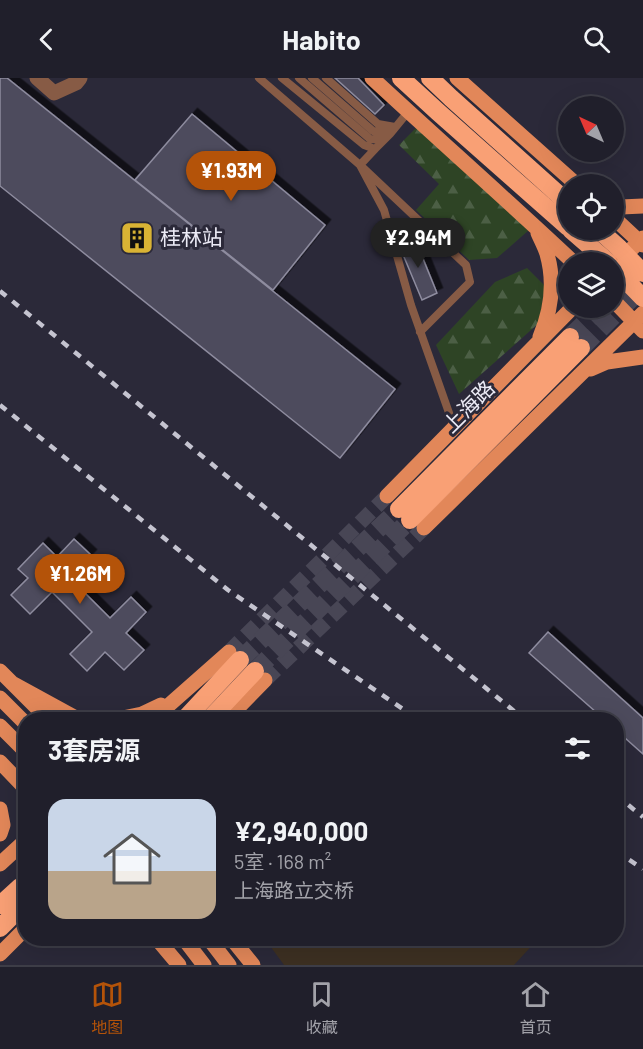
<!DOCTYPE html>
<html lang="zh">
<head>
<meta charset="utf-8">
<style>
  body { margin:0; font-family:Barlow,"Noto Sans SC",sans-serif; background:#282733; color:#f1f3f6; height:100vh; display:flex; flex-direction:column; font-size:22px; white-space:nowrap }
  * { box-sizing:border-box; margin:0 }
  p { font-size:20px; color:#a2a2a9 }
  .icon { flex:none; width:33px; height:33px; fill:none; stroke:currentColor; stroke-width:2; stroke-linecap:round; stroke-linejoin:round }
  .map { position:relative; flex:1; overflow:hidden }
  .details { position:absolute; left:18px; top:634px; width:606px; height:234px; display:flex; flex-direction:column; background:#201f2b; border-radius:24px; box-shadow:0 6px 24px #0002,0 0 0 2px #3d3d47 }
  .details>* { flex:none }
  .needle { width:39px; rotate:316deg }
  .tools { position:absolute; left:558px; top:18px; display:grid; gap:12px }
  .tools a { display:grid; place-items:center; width:66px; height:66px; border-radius:50%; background:#201f2b; box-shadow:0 6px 24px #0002,0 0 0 2px #3d3d47; font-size:30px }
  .price { position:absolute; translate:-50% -51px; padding:0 14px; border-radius:21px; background:#b45309; color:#fff; font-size:20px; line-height:39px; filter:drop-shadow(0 2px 3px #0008) }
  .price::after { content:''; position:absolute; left:50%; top:36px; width:18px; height:14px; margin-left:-9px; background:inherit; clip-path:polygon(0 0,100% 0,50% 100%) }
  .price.active { background:#222; color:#fff }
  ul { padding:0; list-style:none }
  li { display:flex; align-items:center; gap:18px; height:150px; padding:0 30px }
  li+li { border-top:2px solid #3d3d47 }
  li span { display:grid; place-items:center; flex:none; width:168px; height:120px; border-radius:18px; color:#555 }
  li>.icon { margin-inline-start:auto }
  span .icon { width:72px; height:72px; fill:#fffc; stroke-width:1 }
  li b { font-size:26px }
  h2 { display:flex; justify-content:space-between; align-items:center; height:72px; padding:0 30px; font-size:26px }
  header { display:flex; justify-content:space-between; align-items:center; height:78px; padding:0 30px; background:#201f2b; font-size:27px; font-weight:700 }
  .tabs { display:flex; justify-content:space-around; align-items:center; height:84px; border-top:2px solid #3d3d47; background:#201f2b; font-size:16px; color:#a2a2a9 }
  .tabs a { display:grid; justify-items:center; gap:3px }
  .tabs .active { color:#b45309 }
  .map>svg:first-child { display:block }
  .commercial { fill:#3d3022 }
  .forest { fill:url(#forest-firs) }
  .building { fill:#4d4b5d; stroke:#8e8c9f; stroke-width:1.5; filter:url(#shadow) }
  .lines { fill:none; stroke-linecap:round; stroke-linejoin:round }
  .primary-tunnel { stroke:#484655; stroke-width:15; stroke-dasharray:15 8; stroke-linecap:butt }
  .highway-tunnel { stroke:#484655; stroke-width:18; stroke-dasharray:18 9; stroke-linecap:butt }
  .lane { stroke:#875b45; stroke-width:8 }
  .street { stroke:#875b45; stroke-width:15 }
  .primary { stroke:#e28759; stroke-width:15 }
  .highway { stroke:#f9a075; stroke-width:18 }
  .rail { stroke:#c5c4d0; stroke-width:4.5; stroke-dasharray:8 8; stroke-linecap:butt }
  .highway-bridge { stroke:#f9a075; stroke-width:18 }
  .labels { text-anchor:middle; stroke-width:6; stroke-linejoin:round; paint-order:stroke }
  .poi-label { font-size:21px; fill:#ecebf6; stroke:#2b2939; text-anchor:start }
  .street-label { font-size:21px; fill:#ecebf6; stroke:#2b2939 }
</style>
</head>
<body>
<header><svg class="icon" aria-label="back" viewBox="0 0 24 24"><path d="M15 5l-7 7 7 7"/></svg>Habito<svg class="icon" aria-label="search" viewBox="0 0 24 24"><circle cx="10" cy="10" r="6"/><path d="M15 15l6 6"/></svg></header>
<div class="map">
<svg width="643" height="887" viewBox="0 0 643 887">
  <defs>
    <pattern id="forest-firs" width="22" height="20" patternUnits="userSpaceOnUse" patternTransform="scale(1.5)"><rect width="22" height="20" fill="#2e4425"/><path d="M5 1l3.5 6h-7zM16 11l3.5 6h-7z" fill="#4c5f45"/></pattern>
    <filter id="shadow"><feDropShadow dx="5.5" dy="-5.5" stdDeviation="0" flood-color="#0009"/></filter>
  </defs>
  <rect width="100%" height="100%" fill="#2b2939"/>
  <path class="commercial" d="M265,861H538L514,887H284Z"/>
  <path class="forest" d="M417,49L529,152L497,180L469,182L416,132L439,106L399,67Z
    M527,190L545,208L539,245L459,316L436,267L495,204Z"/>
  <path class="building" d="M0,0H7L395,311L340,380L0,108Z
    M335,0H358L384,27L375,36Z
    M192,36L325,147L273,212L135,102Z
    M415,161L437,215L422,222L399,167Z
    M74,461L91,477L69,499L110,540L131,519L146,534L126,555L144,572L124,592L105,574L87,593L70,576L92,554L52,514L30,536L11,517L28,500L18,491L43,465L57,479Z
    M548,554L643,640V676L616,652V642H605L529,575Z"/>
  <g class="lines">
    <path class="primary-tunnel" d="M229,574L387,418
      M265,602L424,450"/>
    <path class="highway-tunnel" d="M614,217L637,193
      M570,259L600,230
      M581,270L643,209
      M240,582L399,431
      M255,593L410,442"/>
    <path class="lane" d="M259,0L360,87L384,132L411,227L454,349
      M282,0L364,67L375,71L390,56
      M299,0L370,61L383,62
      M312,0L373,53L390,56L408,34
      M326,0L378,46L395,49
      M375,71L360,87L466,187L470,204L420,254"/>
    <path class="street" d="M37,0L54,15L76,5L80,0"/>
    <path class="primary" d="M372,0C439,62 507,122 573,184
      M457,0L576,106
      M614,127L621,129L643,128
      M614,140L643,167
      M538,155C541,162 545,169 547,176C555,204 551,233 540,259
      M618,184L643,160
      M614,223L643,253
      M591,291L607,284L643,279
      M387,418L572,230
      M424,450L643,235
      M0,593L49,642
      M12,605L76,640L105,642
      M0,620L26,646
      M113,642L142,636L161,627
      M152,642L229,574
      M226,642L265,602
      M0,648L26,674
      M0,684L26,711
      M0,731L3,747L0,756
      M0,786L26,762
      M157,861L179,887
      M184,861L204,887
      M209,861L229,887
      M232,861L253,887
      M0,876L26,850"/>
    <path class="highway" d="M401,0L438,34L568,149
      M430,0L451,20L568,125
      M571,152L608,184
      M399,431L570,259
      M410,442L581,270
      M184,642L240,582
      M209,642L255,593
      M0,827L20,809
      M0,850L26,824"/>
    <path class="rail" d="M0,213L525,642
      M0,327L228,512L419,642
      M616,717L643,739
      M616,773L643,791"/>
    <path class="highway-bridge" d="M599,152L619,170L643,195
      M614,190L643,220"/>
  </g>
  <defs>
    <symbol id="building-square" viewBox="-11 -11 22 22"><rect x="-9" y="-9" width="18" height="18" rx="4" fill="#d9b334" stroke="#2b2939"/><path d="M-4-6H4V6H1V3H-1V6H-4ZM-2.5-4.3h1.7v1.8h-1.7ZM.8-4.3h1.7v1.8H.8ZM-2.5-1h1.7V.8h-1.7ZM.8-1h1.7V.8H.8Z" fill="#111"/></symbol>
  </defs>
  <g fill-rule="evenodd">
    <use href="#building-square" x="118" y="141" width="38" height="38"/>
  </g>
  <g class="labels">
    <g class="poi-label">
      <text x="160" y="167">桂林站</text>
    </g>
    <g class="street-label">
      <text transform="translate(469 329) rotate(-45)" y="7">上海路</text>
    </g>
  </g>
</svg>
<div class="tools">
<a><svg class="needle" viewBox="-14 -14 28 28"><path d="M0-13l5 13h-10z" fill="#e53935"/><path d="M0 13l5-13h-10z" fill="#a2a2a9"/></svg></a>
<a><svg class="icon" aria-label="locate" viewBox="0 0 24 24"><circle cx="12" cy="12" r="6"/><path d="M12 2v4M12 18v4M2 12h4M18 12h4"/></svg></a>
<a><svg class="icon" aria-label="layers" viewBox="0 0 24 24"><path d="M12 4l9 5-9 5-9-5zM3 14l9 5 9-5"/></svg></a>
</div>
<b class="price" style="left:231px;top:124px">¥1.93M</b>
<b class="price active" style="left:418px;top:191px">¥2.94M</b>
<b class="price" style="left:80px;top:527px">¥1.26M</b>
<section class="details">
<h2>3套房源<svg class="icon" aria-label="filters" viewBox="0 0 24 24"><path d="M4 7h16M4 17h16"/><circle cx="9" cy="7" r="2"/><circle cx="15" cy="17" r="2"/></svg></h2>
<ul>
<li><span style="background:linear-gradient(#c9d6e8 60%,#b9a48a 0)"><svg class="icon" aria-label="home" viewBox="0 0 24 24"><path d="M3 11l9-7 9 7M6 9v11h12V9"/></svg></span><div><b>¥2,940,000</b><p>5室 · 168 m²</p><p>上海路立交桥</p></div></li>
</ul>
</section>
</div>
<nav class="tabs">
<a class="active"><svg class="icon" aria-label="map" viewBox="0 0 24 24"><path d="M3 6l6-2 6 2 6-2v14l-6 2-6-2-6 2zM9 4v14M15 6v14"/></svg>地图</a>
<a><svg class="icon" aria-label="saved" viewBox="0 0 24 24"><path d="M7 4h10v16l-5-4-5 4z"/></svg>收藏</a>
<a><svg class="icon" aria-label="home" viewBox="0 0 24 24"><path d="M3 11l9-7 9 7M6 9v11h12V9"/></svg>首页</a>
</nav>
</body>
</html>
